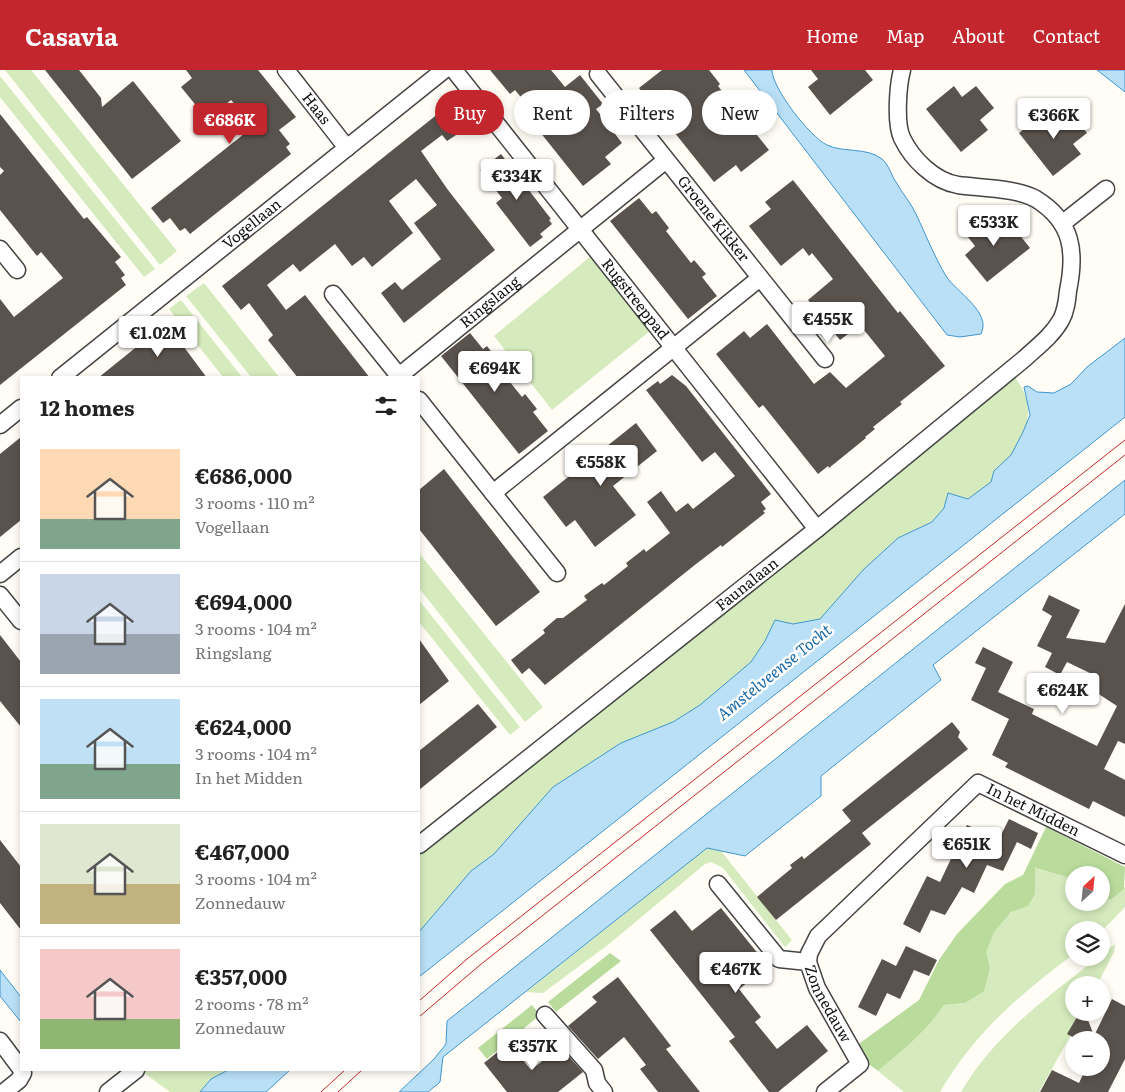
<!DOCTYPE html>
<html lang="en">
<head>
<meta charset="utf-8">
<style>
  body { margin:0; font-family:Literata,serif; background:#f6f6f6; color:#222; height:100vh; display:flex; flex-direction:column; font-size:19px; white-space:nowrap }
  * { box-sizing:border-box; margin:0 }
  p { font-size:16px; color:#767676 }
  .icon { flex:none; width:28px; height:28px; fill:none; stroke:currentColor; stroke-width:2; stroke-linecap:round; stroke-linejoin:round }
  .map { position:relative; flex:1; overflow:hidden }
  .panel { position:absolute; left:20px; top:306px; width:400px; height:695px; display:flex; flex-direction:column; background:#fff; border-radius:0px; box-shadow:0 2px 8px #0003 }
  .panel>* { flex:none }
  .top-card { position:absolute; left:435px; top:20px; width:475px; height:45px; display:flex; gap:10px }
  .needle { width:32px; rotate:27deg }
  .controls { position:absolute; left:1065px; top:796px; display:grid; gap:10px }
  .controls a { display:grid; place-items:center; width:45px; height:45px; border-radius:50%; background:#fff; box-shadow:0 2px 8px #0003; font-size:25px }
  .price { position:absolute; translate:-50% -42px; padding:0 11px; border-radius:5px; background:#fff; color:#222; font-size:16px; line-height:32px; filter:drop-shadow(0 1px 2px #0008) }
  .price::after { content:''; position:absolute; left:50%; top:30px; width:15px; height:11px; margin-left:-8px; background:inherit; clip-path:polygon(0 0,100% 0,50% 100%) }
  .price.selected { background:#c4262e; color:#fff }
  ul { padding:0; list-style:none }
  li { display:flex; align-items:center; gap:15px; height:125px; padding:0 20px }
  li+li { border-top:1px solid #e0e0e0 }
  li span { display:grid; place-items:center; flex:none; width:140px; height:100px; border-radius:0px; color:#555 }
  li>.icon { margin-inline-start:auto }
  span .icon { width:60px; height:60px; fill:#fffc; stroke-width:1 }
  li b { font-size:21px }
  h2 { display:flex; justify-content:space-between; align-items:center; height:60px; padding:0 20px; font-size:21px }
  .chip { padding:0 18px; border-radius:22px; background:#fff; box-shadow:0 2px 8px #0003; font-size:18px; line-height:45px }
  .chip.selected { background:#c4262e; color:#fff }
  header { display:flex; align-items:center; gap:30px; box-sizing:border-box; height:70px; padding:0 25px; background:#c4262e; color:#fff }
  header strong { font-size:24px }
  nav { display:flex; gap:28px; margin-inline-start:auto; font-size:18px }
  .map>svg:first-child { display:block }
  .green { fill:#d5ebbd }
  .forest { fill:#b9dc9c }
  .water { fill:#b9e0f7; stroke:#3f96cf }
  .building { fill:#5a524d }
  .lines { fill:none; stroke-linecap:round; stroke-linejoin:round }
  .street-casing { stroke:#444; stroke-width:19 }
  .street { stroke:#fff; stroke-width:16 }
  .tram { stroke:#c4262e; stroke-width:1 }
  .labels { text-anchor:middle; stroke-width:5; stroke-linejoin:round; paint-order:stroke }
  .street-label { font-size:15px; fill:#111; stroke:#fff }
  .water-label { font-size:16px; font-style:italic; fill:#1768a6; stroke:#fff }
</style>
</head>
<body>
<header>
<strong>Casavia</strong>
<nav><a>Home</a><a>Map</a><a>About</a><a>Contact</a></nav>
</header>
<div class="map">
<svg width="1125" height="1022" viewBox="0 0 1125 1022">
  <rect width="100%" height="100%" fill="#fffdf5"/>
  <path class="green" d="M5,0H31L177,181L160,195Z
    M0,6L155,199L144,207L0,27Z
    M591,186L650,261L552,340L494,266Z
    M204,213L279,307H251L186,226Z
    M181,230L242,307H223L169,239Z
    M1009,300C1035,330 1033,353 1011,385C1003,398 995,396 991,412L968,429L948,423L944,438L932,452L898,468L863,500L820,549L793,554L775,550L765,571L751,592L700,635L673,652L621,673L553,717L494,784L471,801L419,862V774Z
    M419,483L543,637L525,652L419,518Z
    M419,530L520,657L510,665L419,552Z
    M707,778L721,781L792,870L785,877L723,798L711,792L705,794L609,874L543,923L526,922Z
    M1034,798L1074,809V832H1101V824L1110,830L1125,817V837L1101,862V860H1074V884C1019,925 975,962 940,1022H904L878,1001C902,981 927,961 944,935L965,933L990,898C988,893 985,887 986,882C989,857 1016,838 1035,824Z
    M1115,874L1114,882L1097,915H1074V942L1083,943L1039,1022H961C998,958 1061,918 1115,874Z
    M140,1000H228L211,1009L200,1022H170Z"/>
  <path class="forest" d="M1046,757L1125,797L1124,819L1110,830L1101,824V805H1074V809L1035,798V824L1028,836L1011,842L994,862L986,882L990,898L984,921L965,933L944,935C927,961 902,981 878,1001L857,985L860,973L919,930L939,890L957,864L1005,814L1023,805Z
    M610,883L621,891L556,942L548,932Z
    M532,935L540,945L487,989L478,978Z"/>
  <path class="water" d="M744,0H772C772,18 810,67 827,75C844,83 867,77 882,89C889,95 891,105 896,112C902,123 911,133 916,144C926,165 934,186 946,206C956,222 992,242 981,264L960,267L947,265Z
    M1097,0H1125V22Z
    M1125,268V347L419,907V862L471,801L494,784L553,717L621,673L673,652L700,635L751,592L765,571L775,550L793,554L820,549L863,500L898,468L932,452L944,438L948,423L968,429L991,412L994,401L1011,385L1023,362L1030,345L1024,317L1028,316L1037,322L1054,323L1071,314L1087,297Z
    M1125,410V444L933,595L941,610L821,706V726L745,786L707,778L443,987L440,1012L428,1022H399L434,989L446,974L447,951Z
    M0,900L21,927V952L0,926Z
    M228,1000H290L266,1022H200L211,1009Z"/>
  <path class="building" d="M45,0H79L101,28L102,37L133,11L181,71L132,109Z
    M186,0H258L296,47L279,60L290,74L286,77L291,84L190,164L185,158L180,161L170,148L163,153L151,138L254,56L231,30L207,49L181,17L192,8Z
    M490,0H551L565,17L580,5L603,34L596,39L622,73L605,87L611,94L583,116L540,62L544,55L515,20L510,24Z
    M662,0H709L720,14L718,16L769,80L741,102L736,95L714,112L639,18Z
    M811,0H865L873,10L830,45L808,17L818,9Z
    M954,16L962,27L976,16L994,38L980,50L988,60L961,82L926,39Z
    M454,31L473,54L447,71L442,65L421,81L448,120L495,180L404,253L381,223L395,212L402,220L441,189L414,153L437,135L416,109L389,131L413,163L372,197L364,187L352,196L335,174L300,202L293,194L267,215L286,240L305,225L370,308H298L268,270L273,265L249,233L241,240L222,216Z
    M1069,40L1087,63L1073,74L1081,84L1053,106L1019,63L1046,41L1055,51Z
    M0,44L84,149L87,147L121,187L115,192L125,205L121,208L126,215L0,315V229L14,247L63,208L41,182L37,186L0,140V105L4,101L0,97Z
    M501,84L551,149L549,150L552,154L540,164L543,167L530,177L496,133L502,128L480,100Z
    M793,110L898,243L900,241L945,296L900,332L902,334L873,357L875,359L865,367L866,368L829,398L828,396L818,404L763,335L759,338L716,284L744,261L750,268L767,254L814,314L830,302L846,318L885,286L860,255L840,270L808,230L833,209L812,183L809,186L803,178L781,196L749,156L771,139L765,132Z
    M639,128L652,144L656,141L669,158L666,161L691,193L694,190L706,204L702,207L717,226L688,249L610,151Z
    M987,144L998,159L1008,150L1030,178L987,212L965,185L975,176L964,162Z
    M171,249L189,272L184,277L207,308H98Z
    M470,263L483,279L487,276L500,293L497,296L522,327L525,324L537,339L533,342L548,361L519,384L441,286Z
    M672,305L686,316L771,424L761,432L766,439L763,441L765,443L722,477L721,475L696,494L545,615L529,598L522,604L511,590L545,563L543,560L551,553L557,548H563L587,530L584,526L592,520L602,513L604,515L628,496L626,493L644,479L646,482L670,463L647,432L661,421L676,442L688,433L693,439L735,406L715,382L702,392L646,320L658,311L660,314Z
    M636,353L657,381L613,416L636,445L595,477L575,450L566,457L543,427Z
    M21,367V450L0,467V384Z
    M444,399L540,522L496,556L419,459V420Z
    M1049,525L1080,540L1066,568L1105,573L1125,534V674L1118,671L1104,699L1125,710V747L1093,731L1089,739L1005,697L1008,693L992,685L1009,649L971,630L986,598L975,593L983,577L1013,592L998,622L1034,639L1032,644L1097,676L1117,636L1091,619L1098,607L1067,592L1060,605L1045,597L1052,583L1037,576L1052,546L1042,540Z
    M0,565L21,592V657L0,631Z
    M419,569L449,611L419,635Z
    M478,634L497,657L419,720V681Z
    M952,652L960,662L958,667L968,679L862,763L871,774L776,850L757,827L792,798L790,795L802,786L804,789L851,751L842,740Z
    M1009,749L1038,763L1031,779L1017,772L1003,801L987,795L974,823L962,817L945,845L931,840L920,863L903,854L927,806L940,812L967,755L999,769Z
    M0,770L21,797V860L0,833Z
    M721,838L768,896L739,919L761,947L755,952L777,979L807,955L828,981L778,1022H769L729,971L735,967L650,860L675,840L692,861Z
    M906,876L937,890L929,906L914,900L900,929L887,923L876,946L858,937L882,889L896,896Z
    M618,907L671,976L666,979L700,1022H658L640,999L646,995L624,967L598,989L568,956L597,932L592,927Z
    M1112,929L1125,936V989L1108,1022H1040L1052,1000L1079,1013L1086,998H1101V970H1078L1067,964L1080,942H1085L1094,966Z
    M552,968L583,1002L558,1022H507L484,993L509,973L531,1000L555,981L547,972Z"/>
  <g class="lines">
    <defs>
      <g id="street">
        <path id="s1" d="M286,0L347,78"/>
        <path id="s2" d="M454,0L817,459"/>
        <path id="s3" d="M598,4L825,289"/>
        <path d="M1063,153L1106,119"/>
        <path d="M0,179L17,200"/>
        <path d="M333,224L399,306"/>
        <path id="s4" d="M60,308L444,0"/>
        <path id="s5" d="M401,308L399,306L666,90"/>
        <path d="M419,330L493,423L760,208"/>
        <path d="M0,355L21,338"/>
        <path d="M493,423L557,503"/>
        <path d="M0,504L21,487"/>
        <path d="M0,525L21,551"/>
        <path id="s6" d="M419,775L817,459L1024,289C1037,277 1052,266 1061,250C1066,241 1067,231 1068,221C1076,182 1073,152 1036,129C1017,118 980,118 958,115C934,111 912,89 902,68C895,53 898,15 902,0"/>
        <path id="s7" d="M718,814L779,889L808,892L817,918L860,994L825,1022"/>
        <path id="s8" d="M808,892L809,884L818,866L978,713L1125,785"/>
        <path d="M545,945L594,1000L597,1013L604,1022"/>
        <path d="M0,971L21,999"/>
        <path d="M4,1022L19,1010L23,1003L22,1000"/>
        <path d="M108,1022L136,1000"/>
      </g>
    </defs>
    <use href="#street" class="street-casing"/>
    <use href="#street" class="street"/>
    <path class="tram" d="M419,931L467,889L1125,370
      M419,947L480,895L1125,385
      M321,1022L345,1000
      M338,1022L362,1000"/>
  </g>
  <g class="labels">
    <g class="street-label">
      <text dy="5" stroke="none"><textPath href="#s1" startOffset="49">Haas</textPath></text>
      <text dy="5" stroke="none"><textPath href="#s3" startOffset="185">Groene Kikker</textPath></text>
      <text dy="5" stroke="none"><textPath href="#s4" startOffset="246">Vogellaan</textPath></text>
      <text dy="5" stroke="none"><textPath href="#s2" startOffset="292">Rugstreeppad</textPath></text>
      <text dy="5" stroke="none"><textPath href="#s5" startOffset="120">Ringslang</textPath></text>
      <text dy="5" stroke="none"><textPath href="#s6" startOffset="419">Faunalaan</textPath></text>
      <text dy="5" stroke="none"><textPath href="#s8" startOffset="311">In het Midden</textPath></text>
      <text dy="5" stroke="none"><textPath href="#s7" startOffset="172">Zonnedauw</textPath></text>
    </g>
    <g class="water-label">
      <text transform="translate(774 602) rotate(-39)" y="6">Amstelveense Tocht</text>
    </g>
  </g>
</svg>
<div class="controls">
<a><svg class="needle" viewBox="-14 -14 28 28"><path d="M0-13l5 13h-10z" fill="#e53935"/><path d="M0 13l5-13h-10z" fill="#767676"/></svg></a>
<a><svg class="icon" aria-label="layers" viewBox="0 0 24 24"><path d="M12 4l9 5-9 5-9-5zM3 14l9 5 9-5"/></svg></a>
<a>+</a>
<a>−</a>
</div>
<b class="price" style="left:1054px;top:70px">€366K</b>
<b class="price selected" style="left:230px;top:75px">€686K</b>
<b class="price" style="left:517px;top:131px">€334K</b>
<b class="price" style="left:994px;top:177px">€533K</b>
<b class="price" style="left:828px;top:274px">€455K</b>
<b class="price" style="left:158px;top:288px">€1.02M</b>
<b class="price" style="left:495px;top:323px">€694K</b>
<b class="price" style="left:601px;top:417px">€558K</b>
<b class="price" style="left:1063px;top:645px">€624K</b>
<b class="price" style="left:967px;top:799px">€651K</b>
<b class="price" style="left:736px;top:924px">€467K</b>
<b class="price" style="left:533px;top:1001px">€357K</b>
<div class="top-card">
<a class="chip selected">Buy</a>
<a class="chip">Rent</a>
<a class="chip">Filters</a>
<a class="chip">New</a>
</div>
<section class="panel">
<h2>12 homes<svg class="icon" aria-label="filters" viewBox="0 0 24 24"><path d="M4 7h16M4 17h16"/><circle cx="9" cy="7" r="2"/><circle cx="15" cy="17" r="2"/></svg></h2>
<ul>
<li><span style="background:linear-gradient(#ffd9b3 70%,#7fa58c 0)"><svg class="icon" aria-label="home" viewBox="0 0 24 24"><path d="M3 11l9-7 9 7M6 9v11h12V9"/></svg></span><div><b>€686,000</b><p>3 rooms · 110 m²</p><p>Vogellaan</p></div></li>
<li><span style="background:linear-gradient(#c9d6e8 60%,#9aa5b1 0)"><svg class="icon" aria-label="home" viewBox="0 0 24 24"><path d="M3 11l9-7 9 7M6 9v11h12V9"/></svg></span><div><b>€694,000</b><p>3 rooms · 104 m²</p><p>Ringslang</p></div></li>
<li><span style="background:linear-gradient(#bfe0f5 65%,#7fa58c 0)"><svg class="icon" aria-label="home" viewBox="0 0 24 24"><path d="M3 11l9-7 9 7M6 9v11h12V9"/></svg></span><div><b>€624,000</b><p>3 rooms · 104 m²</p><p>In het Midden</p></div></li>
<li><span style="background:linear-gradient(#dfe7d0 60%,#c2b280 0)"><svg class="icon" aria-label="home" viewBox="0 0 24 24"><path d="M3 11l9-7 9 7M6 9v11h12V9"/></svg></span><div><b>€467,000</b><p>3 rooms · 104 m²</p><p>Zonnedauw</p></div></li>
<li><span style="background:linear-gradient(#f6c9c9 70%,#8fb573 0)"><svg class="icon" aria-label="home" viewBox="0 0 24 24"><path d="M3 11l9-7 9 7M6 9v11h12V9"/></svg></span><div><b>€357,000</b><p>2 rooms · 78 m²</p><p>Zonnedauw</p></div></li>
</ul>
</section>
</div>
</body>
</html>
